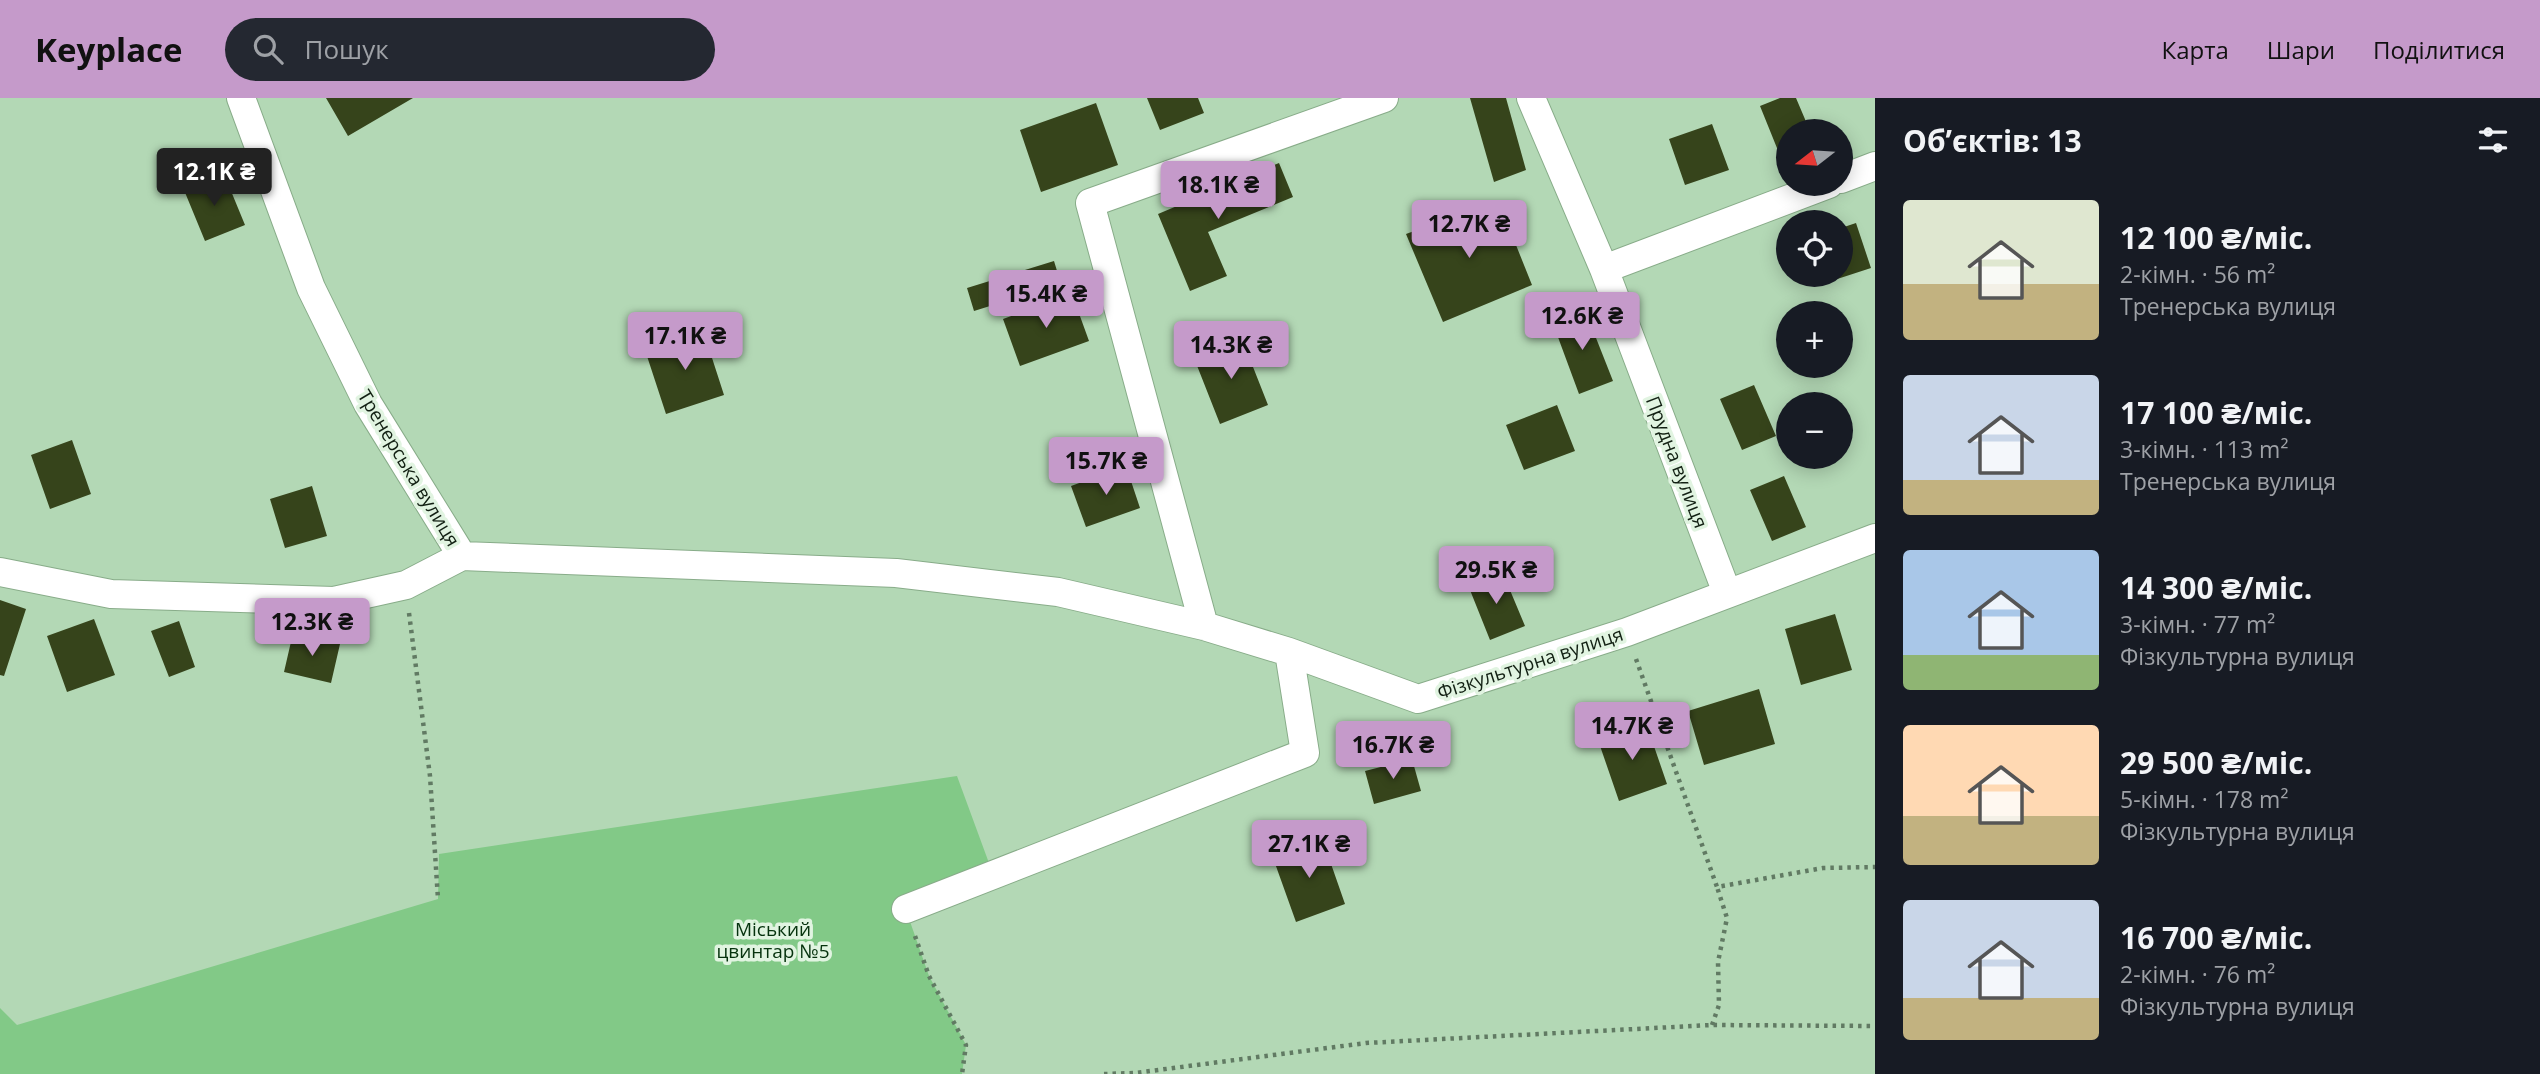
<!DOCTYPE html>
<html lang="uk">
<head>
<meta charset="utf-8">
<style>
  body { margin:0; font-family:"Open Sans",sans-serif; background:#242831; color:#f1f3f6; height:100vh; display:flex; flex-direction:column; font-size:26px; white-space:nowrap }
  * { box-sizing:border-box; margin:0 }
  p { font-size:23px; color:#9ea1a6 }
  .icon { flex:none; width:38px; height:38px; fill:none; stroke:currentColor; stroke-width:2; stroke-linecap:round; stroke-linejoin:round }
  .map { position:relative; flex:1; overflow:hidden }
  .sheet { display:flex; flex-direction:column; background:#171b24; width:665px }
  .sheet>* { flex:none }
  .needle { width:46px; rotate:253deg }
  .buttons { position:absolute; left:1776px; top:21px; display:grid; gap:14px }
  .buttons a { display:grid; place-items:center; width:77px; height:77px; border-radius:50%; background:#171b24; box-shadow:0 4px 18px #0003; font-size:35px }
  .price { position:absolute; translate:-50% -60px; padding:0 16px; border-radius:7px; background:#c59aca; color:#111; font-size:23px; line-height:46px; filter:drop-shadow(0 2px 4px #0008) }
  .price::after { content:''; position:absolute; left:50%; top:42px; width:21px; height:16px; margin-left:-10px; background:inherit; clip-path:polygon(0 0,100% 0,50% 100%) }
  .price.active { background:#222; color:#fff }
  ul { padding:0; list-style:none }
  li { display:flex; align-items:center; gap:21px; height:175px; padding:0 28px }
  li span { display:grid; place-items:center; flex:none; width:196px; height:140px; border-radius:7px; color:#555 }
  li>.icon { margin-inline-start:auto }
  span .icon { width:84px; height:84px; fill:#fffc; stroke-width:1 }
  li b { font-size:30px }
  h2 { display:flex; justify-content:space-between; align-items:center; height:84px; padding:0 28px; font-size:30px }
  header { display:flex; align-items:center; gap:42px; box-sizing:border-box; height:98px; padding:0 35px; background:#c59aca; color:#111 }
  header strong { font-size:33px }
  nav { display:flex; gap:38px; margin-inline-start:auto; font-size:24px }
  .search { width:490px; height:63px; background:#242831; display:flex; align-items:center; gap:18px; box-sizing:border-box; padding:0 24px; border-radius:38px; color:#9ea1a6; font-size:26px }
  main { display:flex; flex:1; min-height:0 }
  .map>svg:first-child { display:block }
  .green { fill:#82c987 }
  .building { fill:#36441b }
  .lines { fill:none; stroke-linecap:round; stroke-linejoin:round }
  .minor-casing { stroke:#88ac89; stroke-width:30 }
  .path { stroke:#617a63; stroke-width:4.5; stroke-dasharray:3.5 5; stroke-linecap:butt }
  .minor { stroke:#fff; stroke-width:28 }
  .labels { text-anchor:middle; stroke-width:7; stroke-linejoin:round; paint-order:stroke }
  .street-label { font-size:19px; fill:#122013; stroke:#e1f4e1 }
  .park-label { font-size:19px; fill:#06330e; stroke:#e1f4e1 }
</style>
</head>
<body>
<header>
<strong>Keyplace</strong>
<div class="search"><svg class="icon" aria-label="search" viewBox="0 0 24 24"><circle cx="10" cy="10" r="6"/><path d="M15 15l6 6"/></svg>Пошук</div>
<nav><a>Карта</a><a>Шари</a><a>Поділитися</a></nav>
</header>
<main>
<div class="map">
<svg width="1875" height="976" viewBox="0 0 1875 976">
  <rect width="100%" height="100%" fill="#b3d8b5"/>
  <path class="green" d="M957,678L993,776L906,812L929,878L966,947L962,976H0V910L17,927L438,801L439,756Z"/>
  <path class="building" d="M326,0H413L348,38Z
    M1147,0H1198L1204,15L1160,32Z
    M1470,0H1506L1526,72L1494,84Z
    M1780,0H1796L1810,33H1788V57L1781,60L1760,8Z
    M1096,5L1118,67L1041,94L1020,32Z
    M1712,26L1729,72L1685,87L1669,41Z
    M1279,65L1293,99L1208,134L1227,178L1190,193L1158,116Z
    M224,76L245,127L205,143L184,92Z
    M1498,102L1532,187L1443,224L1406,136Z
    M1856,125L1871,170L1828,184L1826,177H1841V130Z
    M1054,163L1061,186L974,213L967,190Z
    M1072,196L1089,243L1020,268L1003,221Z
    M1585,212L1613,283L1579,296L1552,223Z
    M703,232L724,297L666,316L645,252Z
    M1242,241L1268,307L1220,326L1194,260Z
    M1754,287L1776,338L1742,352L1720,301Z
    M1557,307L1575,353L1524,372L1506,327Z
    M72,342L91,396L50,411L31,357Z
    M1126,368L1140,410L1086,429L1071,388Z
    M1784,378L1806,429L1772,443L1750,392Z
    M312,388L327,438L285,450L270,401Z
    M1502,473L1525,528L1490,542L1468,487Z
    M0,502L26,511L4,578L0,577Z
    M1835,516L1852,572L1801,587L1785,531Z
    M94,521L115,577L67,594L47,538Z
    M179,523L195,569L169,579L151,533Z
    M293,535L340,546L331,585L284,574Z
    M1759,591L1775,646L1704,667L1688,613Z
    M1646,625L1667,686L1619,703L1598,642Z
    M1412,661L1421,693L1374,706L1365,673Z
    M1322,740L1345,806L1296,824L1272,757Z"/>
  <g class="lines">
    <defs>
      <path id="minor" d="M1531,0L1604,171L1727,495
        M1841,81L1875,68
        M1604,171L1829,86
        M462,458L896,475L1058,494L1204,528L1289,554
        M0,474L111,496L334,503L406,487L462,458L368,306L311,190L241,0
        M1204,528L1090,105L1384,0
        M906,811L1305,655L1289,554L1418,601L1627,534L1875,440"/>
    </defs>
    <use href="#minor" class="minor-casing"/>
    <path class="path" d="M409,515L430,678L438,801
      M1636,561L1717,789L1823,770L1875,769
      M915,838L929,878L966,947L962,976
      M1712,927L1719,907L1718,864L1727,820L1717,789
      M1104,976L1135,975L1366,945L1712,927L1875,928"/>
    <use href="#minor" class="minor"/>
  </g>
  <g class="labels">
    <g class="street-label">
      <text transform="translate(1677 364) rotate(69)" y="7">Прудна вулиця</text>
      <text transform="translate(409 370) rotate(59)" y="7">Тренерська вулиця</text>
      <text transform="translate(1530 565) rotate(-18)" y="7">Фізкультурна вулиця</text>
    </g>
    <g class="park-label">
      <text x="773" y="838">Міський<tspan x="773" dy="22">цвинтар №5</tspan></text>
    </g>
  </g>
</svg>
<div class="buttons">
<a><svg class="needle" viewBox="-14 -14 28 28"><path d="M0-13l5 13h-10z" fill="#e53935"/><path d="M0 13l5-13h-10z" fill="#9ea1a6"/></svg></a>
<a><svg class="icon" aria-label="locate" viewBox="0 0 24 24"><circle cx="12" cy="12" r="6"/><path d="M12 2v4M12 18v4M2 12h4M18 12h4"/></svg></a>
<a>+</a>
<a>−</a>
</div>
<b class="price active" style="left:214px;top:110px">12.1K ₴</b>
<b class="price" style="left:1218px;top:123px">18.1K ₴</b>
<b class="price" style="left:1469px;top:162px">12.7K ₴</b>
<b class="price" style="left:1046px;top:232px">15.4K ₴</b>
<b class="price" style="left:1582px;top:254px">12.6K ₴</b>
<b class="price" style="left:685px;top:274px">17.1K ₴</b>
<b class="price" style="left:1231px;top:283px">14.3K ₴</b>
<b class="price" style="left:1106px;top:399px">15.7K ₴</b>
<b class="price" style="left:1496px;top:508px">29.5K ₴</b>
<b class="price" style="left:312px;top:560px">12.3K ₴</b>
<b class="price" style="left:1632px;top:664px">14.7K ₴</b>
<b class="price" style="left:1393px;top:683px">16.7K ₴</b>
<b class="price" style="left:1309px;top:782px">27.1K ₴</b>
</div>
<section class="sheet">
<h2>Об’єктів: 13<svg class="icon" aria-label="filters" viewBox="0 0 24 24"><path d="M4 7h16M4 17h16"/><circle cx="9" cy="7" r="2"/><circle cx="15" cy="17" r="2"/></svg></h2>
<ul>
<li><span style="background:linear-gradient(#dfe7d0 60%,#c2b280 0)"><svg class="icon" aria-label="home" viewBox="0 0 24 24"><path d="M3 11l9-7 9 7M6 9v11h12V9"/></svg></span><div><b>12 100 ₴/міс.</b><p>2-кімн. · 56 m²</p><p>Тренерська вулиця</p></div></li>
<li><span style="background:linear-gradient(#c9d6e8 75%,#c2b280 0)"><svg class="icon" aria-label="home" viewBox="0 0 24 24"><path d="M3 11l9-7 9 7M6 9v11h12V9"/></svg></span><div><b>17 100 ₴/міс.</b><p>3-кімн. · 113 m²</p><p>Тренерська вулиця</p></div></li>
<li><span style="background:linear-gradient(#a9c7e8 75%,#8fb573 0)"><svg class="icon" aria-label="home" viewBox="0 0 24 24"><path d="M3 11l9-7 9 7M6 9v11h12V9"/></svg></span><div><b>14 300 ₴/міс.</b><p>3-кімн. · 77 m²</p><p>Фізкультурна вулиця</p></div></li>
<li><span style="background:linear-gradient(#ffd9b3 65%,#c2b280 0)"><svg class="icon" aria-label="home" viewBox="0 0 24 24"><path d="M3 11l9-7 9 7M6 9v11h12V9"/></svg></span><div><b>29 500 ₴/міс.</b><p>5-кімн. · 178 m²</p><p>Фізкультурна вулиця</p></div></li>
<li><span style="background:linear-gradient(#c9d6e8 70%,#c2b280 0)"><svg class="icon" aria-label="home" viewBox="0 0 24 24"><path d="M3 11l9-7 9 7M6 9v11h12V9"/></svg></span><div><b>16 700 ₴/міс.</b><p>2-кімн. · 76 m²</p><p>Фізкультурна вулиця</p></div></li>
</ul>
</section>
</main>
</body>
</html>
